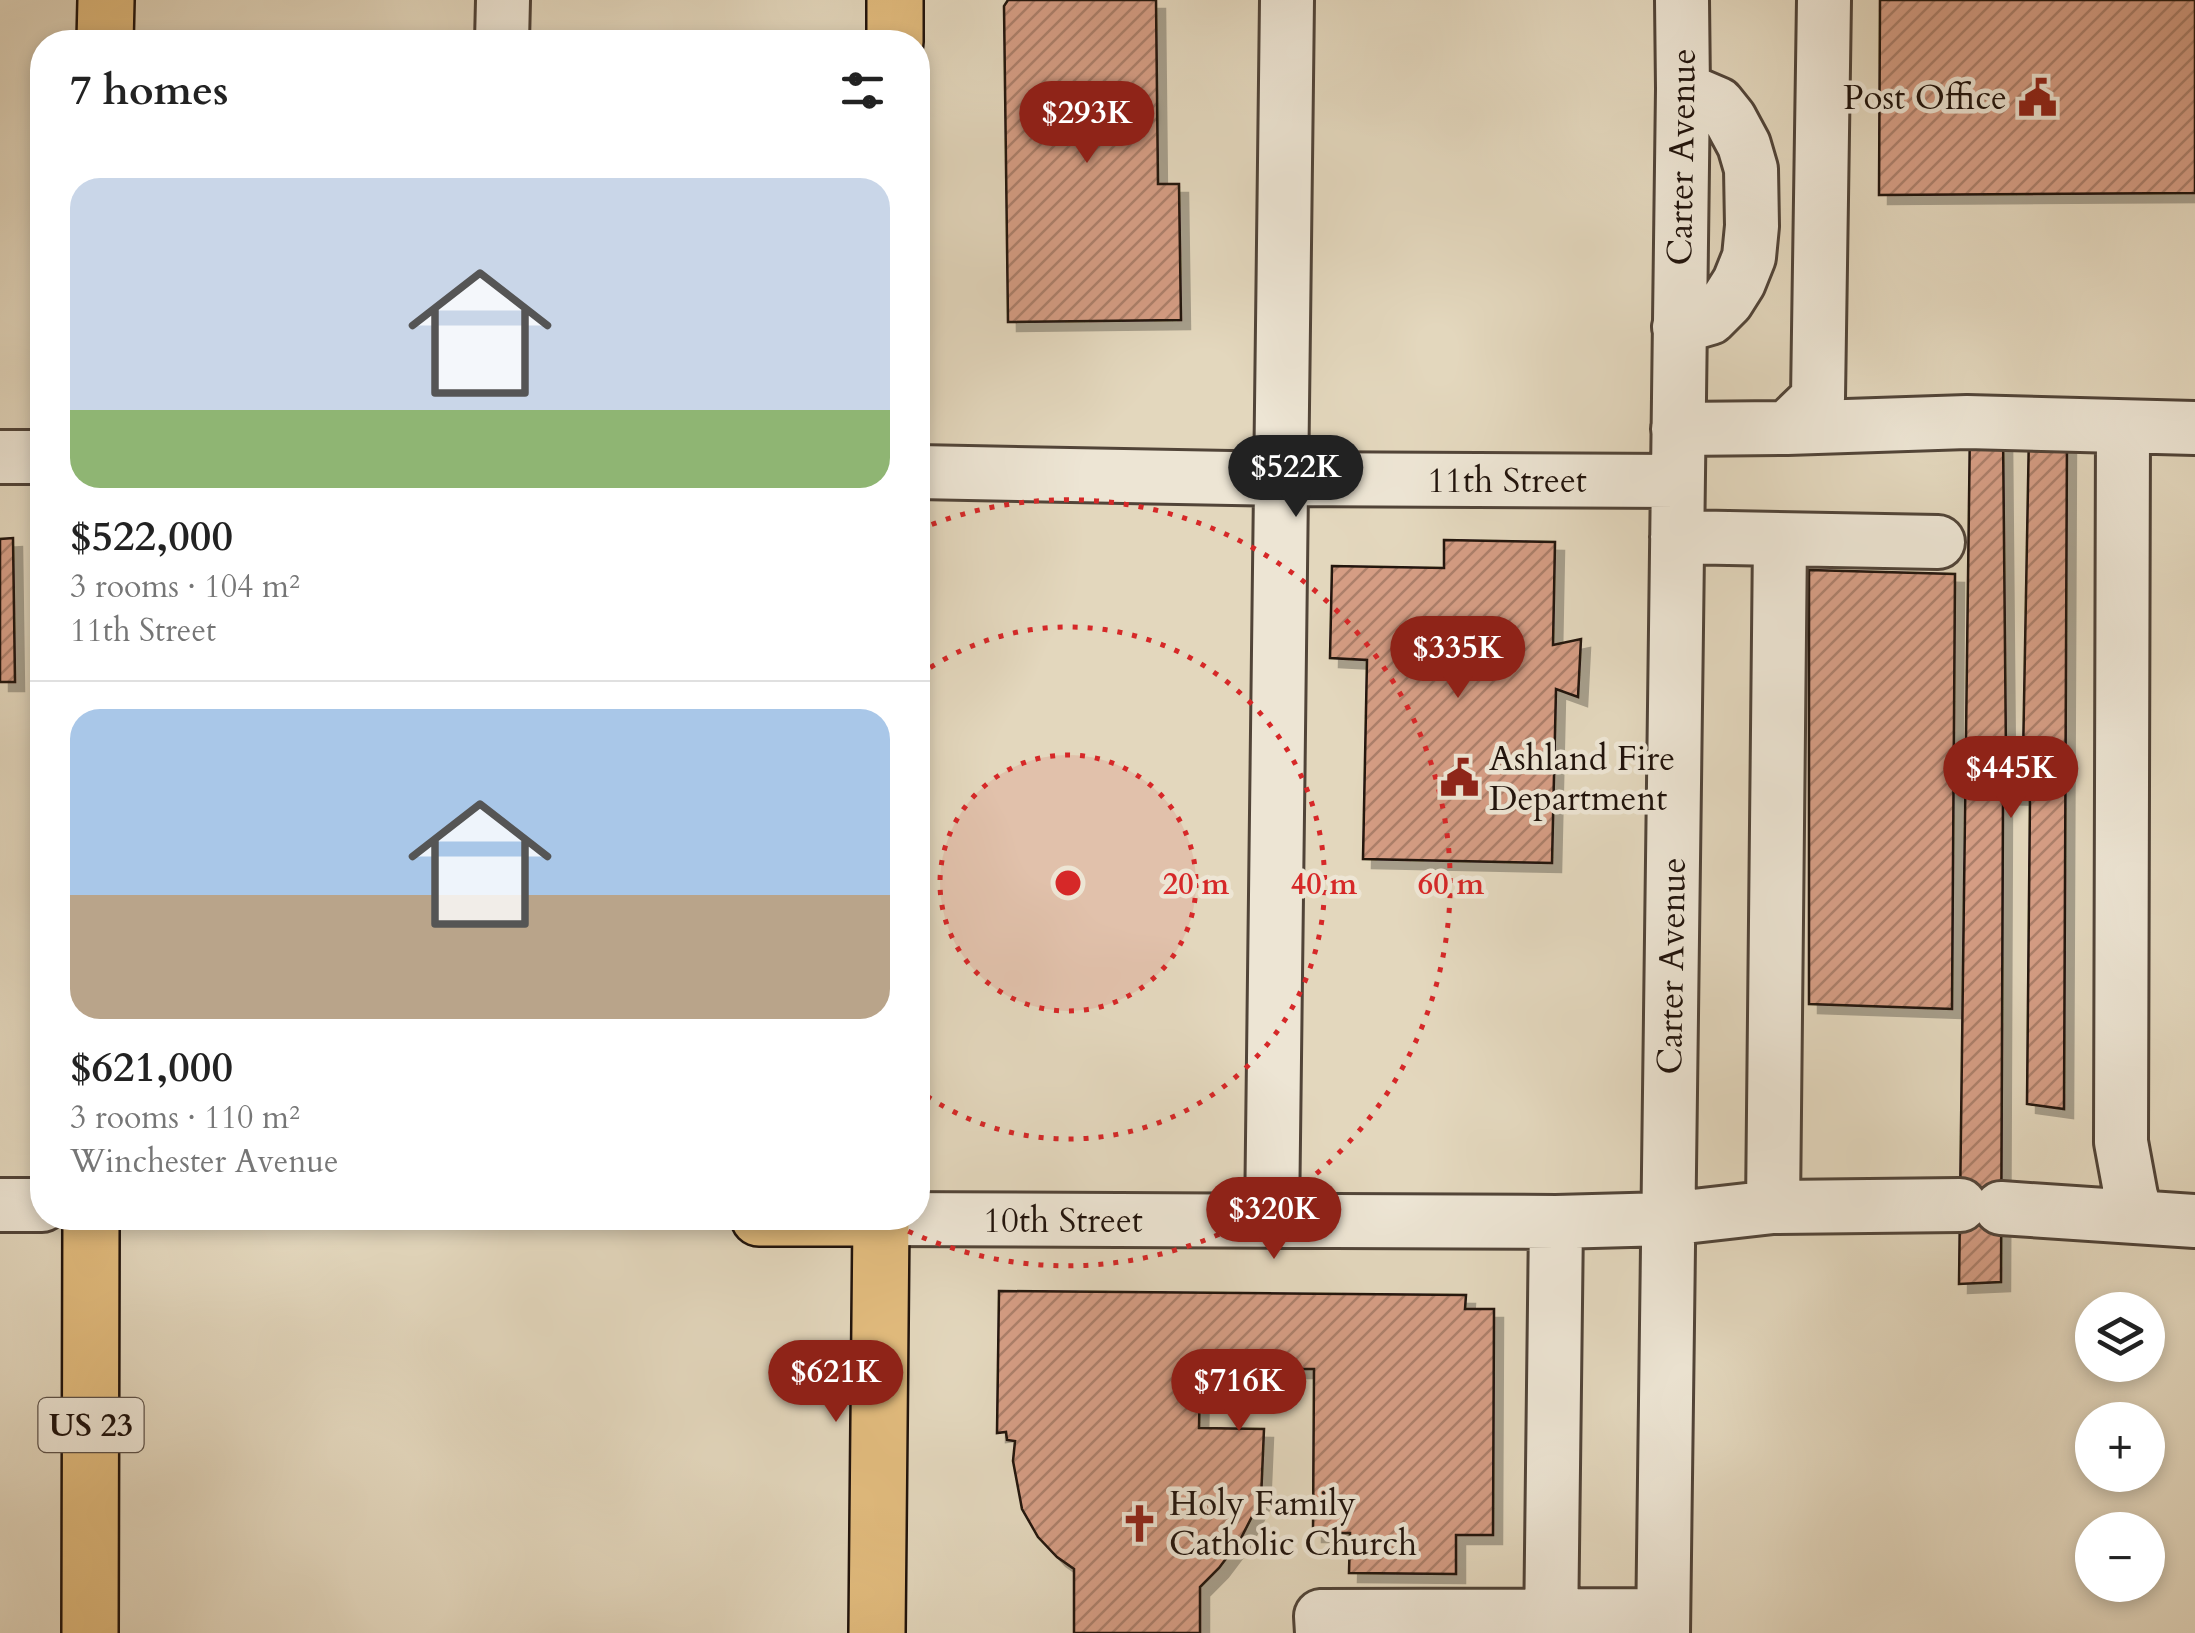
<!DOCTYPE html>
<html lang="en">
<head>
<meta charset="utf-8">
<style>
  body { margin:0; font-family:Cardo,serif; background:#f2f2f2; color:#222; height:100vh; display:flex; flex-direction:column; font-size:38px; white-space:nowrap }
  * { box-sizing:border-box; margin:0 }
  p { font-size:32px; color:#767676 }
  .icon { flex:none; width:55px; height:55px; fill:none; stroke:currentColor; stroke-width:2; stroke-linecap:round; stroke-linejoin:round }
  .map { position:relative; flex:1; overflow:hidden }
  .panel { position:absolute; left:30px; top:30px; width:900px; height:1200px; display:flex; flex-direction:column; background:#fff; border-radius:40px; box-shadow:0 5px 15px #0003 }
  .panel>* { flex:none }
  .tools { position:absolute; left:2075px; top:1292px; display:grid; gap:20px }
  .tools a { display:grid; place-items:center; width:90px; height:90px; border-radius:50%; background:#fff; box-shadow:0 5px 15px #0003; font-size:50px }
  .price { position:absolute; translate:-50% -85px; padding:0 22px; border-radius:35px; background:#8f2418; color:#fff; font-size:32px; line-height:65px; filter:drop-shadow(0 2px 5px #0008) }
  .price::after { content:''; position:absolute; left:50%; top:60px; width:30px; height:22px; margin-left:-15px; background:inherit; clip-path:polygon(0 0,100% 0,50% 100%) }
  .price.on { background:#222; color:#fff }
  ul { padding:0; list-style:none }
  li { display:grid; align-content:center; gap:20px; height:530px; padding:0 40px }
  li+li { border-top:2px solid #e0e0e0 }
  li span { display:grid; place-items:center; height:310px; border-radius:30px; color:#555 }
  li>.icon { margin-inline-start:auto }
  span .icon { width:180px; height:180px; fill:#fffc; stroke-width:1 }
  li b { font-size:42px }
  h2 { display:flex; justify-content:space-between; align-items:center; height:120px; padding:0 40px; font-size:42px }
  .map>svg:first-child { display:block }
  .building { fill:url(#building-hatch); stroke:#20130c; stroke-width:2.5; filter:url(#shadow) }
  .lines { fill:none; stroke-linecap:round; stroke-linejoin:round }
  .minor-casing { stroke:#514438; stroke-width:58 }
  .major-casing { stroke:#20130c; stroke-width:60 }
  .highway-casing { stroke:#20130c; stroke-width:60 }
  .minor { stroke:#ede5d4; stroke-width:52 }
  .major { stroke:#e2bc7e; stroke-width:55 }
  .highway { stroke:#e2bc7e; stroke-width:55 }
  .ring { fill:none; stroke:#d62828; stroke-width:5; stroke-dasharray:5 10 }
  .labels { text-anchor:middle; stroke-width:9; stroke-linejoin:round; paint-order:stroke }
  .shield { fill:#ede5d4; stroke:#5e5248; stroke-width:2.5 }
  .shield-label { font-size:32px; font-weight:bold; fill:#20130c }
  .poi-label { font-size:35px; fill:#20130c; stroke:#ede5d4; text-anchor:start }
  .street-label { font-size:35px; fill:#20130c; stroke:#ede5d4 }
  .centre { fill:#d62828; stroke:#ede5d4; stroke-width:5 }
  .ring-label { font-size:30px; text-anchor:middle; font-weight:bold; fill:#d62828; stroke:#ede5d4; stroke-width:9; stroke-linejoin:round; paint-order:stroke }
</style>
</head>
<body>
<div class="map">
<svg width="2195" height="1633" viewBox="0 0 2195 1633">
  <defs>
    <pattern id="building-hatch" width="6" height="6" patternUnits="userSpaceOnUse" patternTransform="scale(2.5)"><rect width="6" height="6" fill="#d59d84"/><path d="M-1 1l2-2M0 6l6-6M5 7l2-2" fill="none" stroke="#ac7f6a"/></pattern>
    <filter id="shadow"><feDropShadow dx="9" dy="9" stdDeviation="0" flood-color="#0004"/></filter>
  </defs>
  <rect width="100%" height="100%" fill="#e3d7bd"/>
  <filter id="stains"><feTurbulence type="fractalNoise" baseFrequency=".002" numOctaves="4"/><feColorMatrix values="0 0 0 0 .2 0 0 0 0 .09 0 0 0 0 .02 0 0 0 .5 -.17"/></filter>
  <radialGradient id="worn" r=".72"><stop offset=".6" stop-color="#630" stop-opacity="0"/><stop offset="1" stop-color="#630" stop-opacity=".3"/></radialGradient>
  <path class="building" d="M1008,0H1156L1158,184H1179L1181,320L1008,322L1004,6Z
    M1880,0H2195V193L1879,195Z
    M1970,424L2003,431L2006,757H2023L2029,432L2067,433L2064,1109L2027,1104L2030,796L2003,795L2001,1282L1959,1284Z
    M13,538L15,682H0V539Z
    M1444,540L1555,542L1553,645L1581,639L1578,697L1556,689L1552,863L1363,859L1367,660L1330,658L1332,566L1444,568Z
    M1809,570L1955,574L1952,1009L1809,1004Z
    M999,1291L1466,1295L1465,1309H1494L1493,1535H1456V1574L1349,1573L1350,1533H1313L1314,1369H1247L1248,1382L1200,1381L1199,1428L1264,1429L1261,1499L1240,1540L1219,1568L1200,1587V1633H1074V1569L1057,1557L1038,1537L1022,1509L1013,1461L1015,1441L1007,1440L1006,1432L997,1433Z"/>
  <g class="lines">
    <defs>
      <path id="minor" d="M502,42L503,0
        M1679,327L1710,318L1727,301L1739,282L1749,257L1752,226L1751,169L1744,145L1730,119L1718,104L1683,89
        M2123,427L2121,1142L2131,1196L2138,1217
        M1787,428L1967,422L2195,428
        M1678,429L1787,428L1818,398L1824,0
        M0,457H42
        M918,472L1282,479L1677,481
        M1677,537L1938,542
        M0,1205H42
        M1773,1207L1780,540
        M2001,1208L2195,1221
        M881,1219L1556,1222L1667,1219L1773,1207L1960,1205
        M1272,1221L1287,0
        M1322,1633L1321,1616L1663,1615
        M1551,1633L1556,1222
        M1663,1633L1683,89L1682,0"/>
      <path id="major" d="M90,1633L91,1218
        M877,1633L881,1219"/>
      <path id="highway" d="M105,42L106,0
        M895,42V0
        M759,1218H881"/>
    </defs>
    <use href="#minor" class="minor-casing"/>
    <use href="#major" class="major-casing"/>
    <use href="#highway" class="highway-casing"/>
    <use href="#minor" class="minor"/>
    <use href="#major" class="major"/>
    <use href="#highway" class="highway"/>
  </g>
  <circle cx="1068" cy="883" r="128" fill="#d62828" fill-opacity=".12"/>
  <g class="ring">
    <circle cx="1068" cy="883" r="128"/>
    <path d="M918 676A256 256 0 1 1 918 1090"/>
    <path d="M918 530A383 383 0 1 1 882 1218"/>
  </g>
  <defs>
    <symbol id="civic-bare" viewBox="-9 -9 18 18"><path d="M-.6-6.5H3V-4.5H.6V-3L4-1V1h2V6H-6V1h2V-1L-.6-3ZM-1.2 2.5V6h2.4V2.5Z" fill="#8f2418" stroke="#ede5d4" stroke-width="2.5" paint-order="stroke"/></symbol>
    <symbol id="church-bare" viewBox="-9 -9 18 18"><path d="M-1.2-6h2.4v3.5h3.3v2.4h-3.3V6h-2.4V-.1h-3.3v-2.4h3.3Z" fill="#8f2418" stroke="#ede5d4" stroke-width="2.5" paint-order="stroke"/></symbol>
  </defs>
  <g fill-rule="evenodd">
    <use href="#civic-bare" x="2010" y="70" width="55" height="55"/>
    <use href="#civic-bare" x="1432" y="750" width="55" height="55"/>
    <use href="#church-bare" x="1112" y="1496" width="55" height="55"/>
  </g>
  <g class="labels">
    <rect class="shield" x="38.5" y="1398" width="105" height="54" rx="8"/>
    <g class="shield-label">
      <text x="91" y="1436">US 23</text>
    </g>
    <g class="poi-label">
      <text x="2007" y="109" text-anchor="end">Post Office</text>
      <text x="1489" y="770">Ashland Fire<tspan x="1489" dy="40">Department</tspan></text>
      <text x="1169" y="1515">Holy Family<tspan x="1169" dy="40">Catholic Church</tspan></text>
    </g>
    <g class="street-label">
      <text transform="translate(1681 157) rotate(-89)" y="12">Carter Avenue</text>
      <text x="1507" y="492">11th Street</text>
      <text transform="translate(1671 966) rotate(-89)" y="12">Carter Avenue</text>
      <text x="1063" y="1232">10th Street</text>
    </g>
  </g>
  <circle cx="1068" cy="883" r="15" class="centre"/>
  <g class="ring-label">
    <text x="1196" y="894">20 m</text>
    <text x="1324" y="894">40 m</text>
    <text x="1451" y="894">60 m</text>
  </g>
  <rect width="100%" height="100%" filter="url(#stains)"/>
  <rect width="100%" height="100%" fill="url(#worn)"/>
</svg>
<div class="tools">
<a><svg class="icon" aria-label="layers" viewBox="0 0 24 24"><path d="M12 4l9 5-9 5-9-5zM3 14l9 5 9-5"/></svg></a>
<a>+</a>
<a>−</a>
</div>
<b class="price" style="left:1087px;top:166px">$293K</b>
<b class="price on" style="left:1296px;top:520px">$522K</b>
<b class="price" style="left:1458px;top:701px">$335K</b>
<b class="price" style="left:2011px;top:821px">$445K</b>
<b class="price" style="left:1274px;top:1262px">$320K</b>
<b class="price" style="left:836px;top:1425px">$621K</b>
<b class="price" style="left:1239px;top:1434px">$716K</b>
<section class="panel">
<h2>7 homes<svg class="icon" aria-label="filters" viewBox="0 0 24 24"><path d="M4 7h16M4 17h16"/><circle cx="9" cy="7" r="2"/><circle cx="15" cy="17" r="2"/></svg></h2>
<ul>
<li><span style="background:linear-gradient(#c9d6e8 75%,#8fb573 0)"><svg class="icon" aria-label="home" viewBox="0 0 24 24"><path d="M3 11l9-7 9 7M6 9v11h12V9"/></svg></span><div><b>$522,000</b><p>3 rooms · 104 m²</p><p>11th Street</p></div></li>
<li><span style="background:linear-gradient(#a9c7e8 60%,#b9a48a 0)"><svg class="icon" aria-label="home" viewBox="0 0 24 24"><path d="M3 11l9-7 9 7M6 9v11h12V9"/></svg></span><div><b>$621,000</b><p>3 rooms · 110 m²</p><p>Winchester Avenue</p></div></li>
</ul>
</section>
</div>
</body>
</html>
